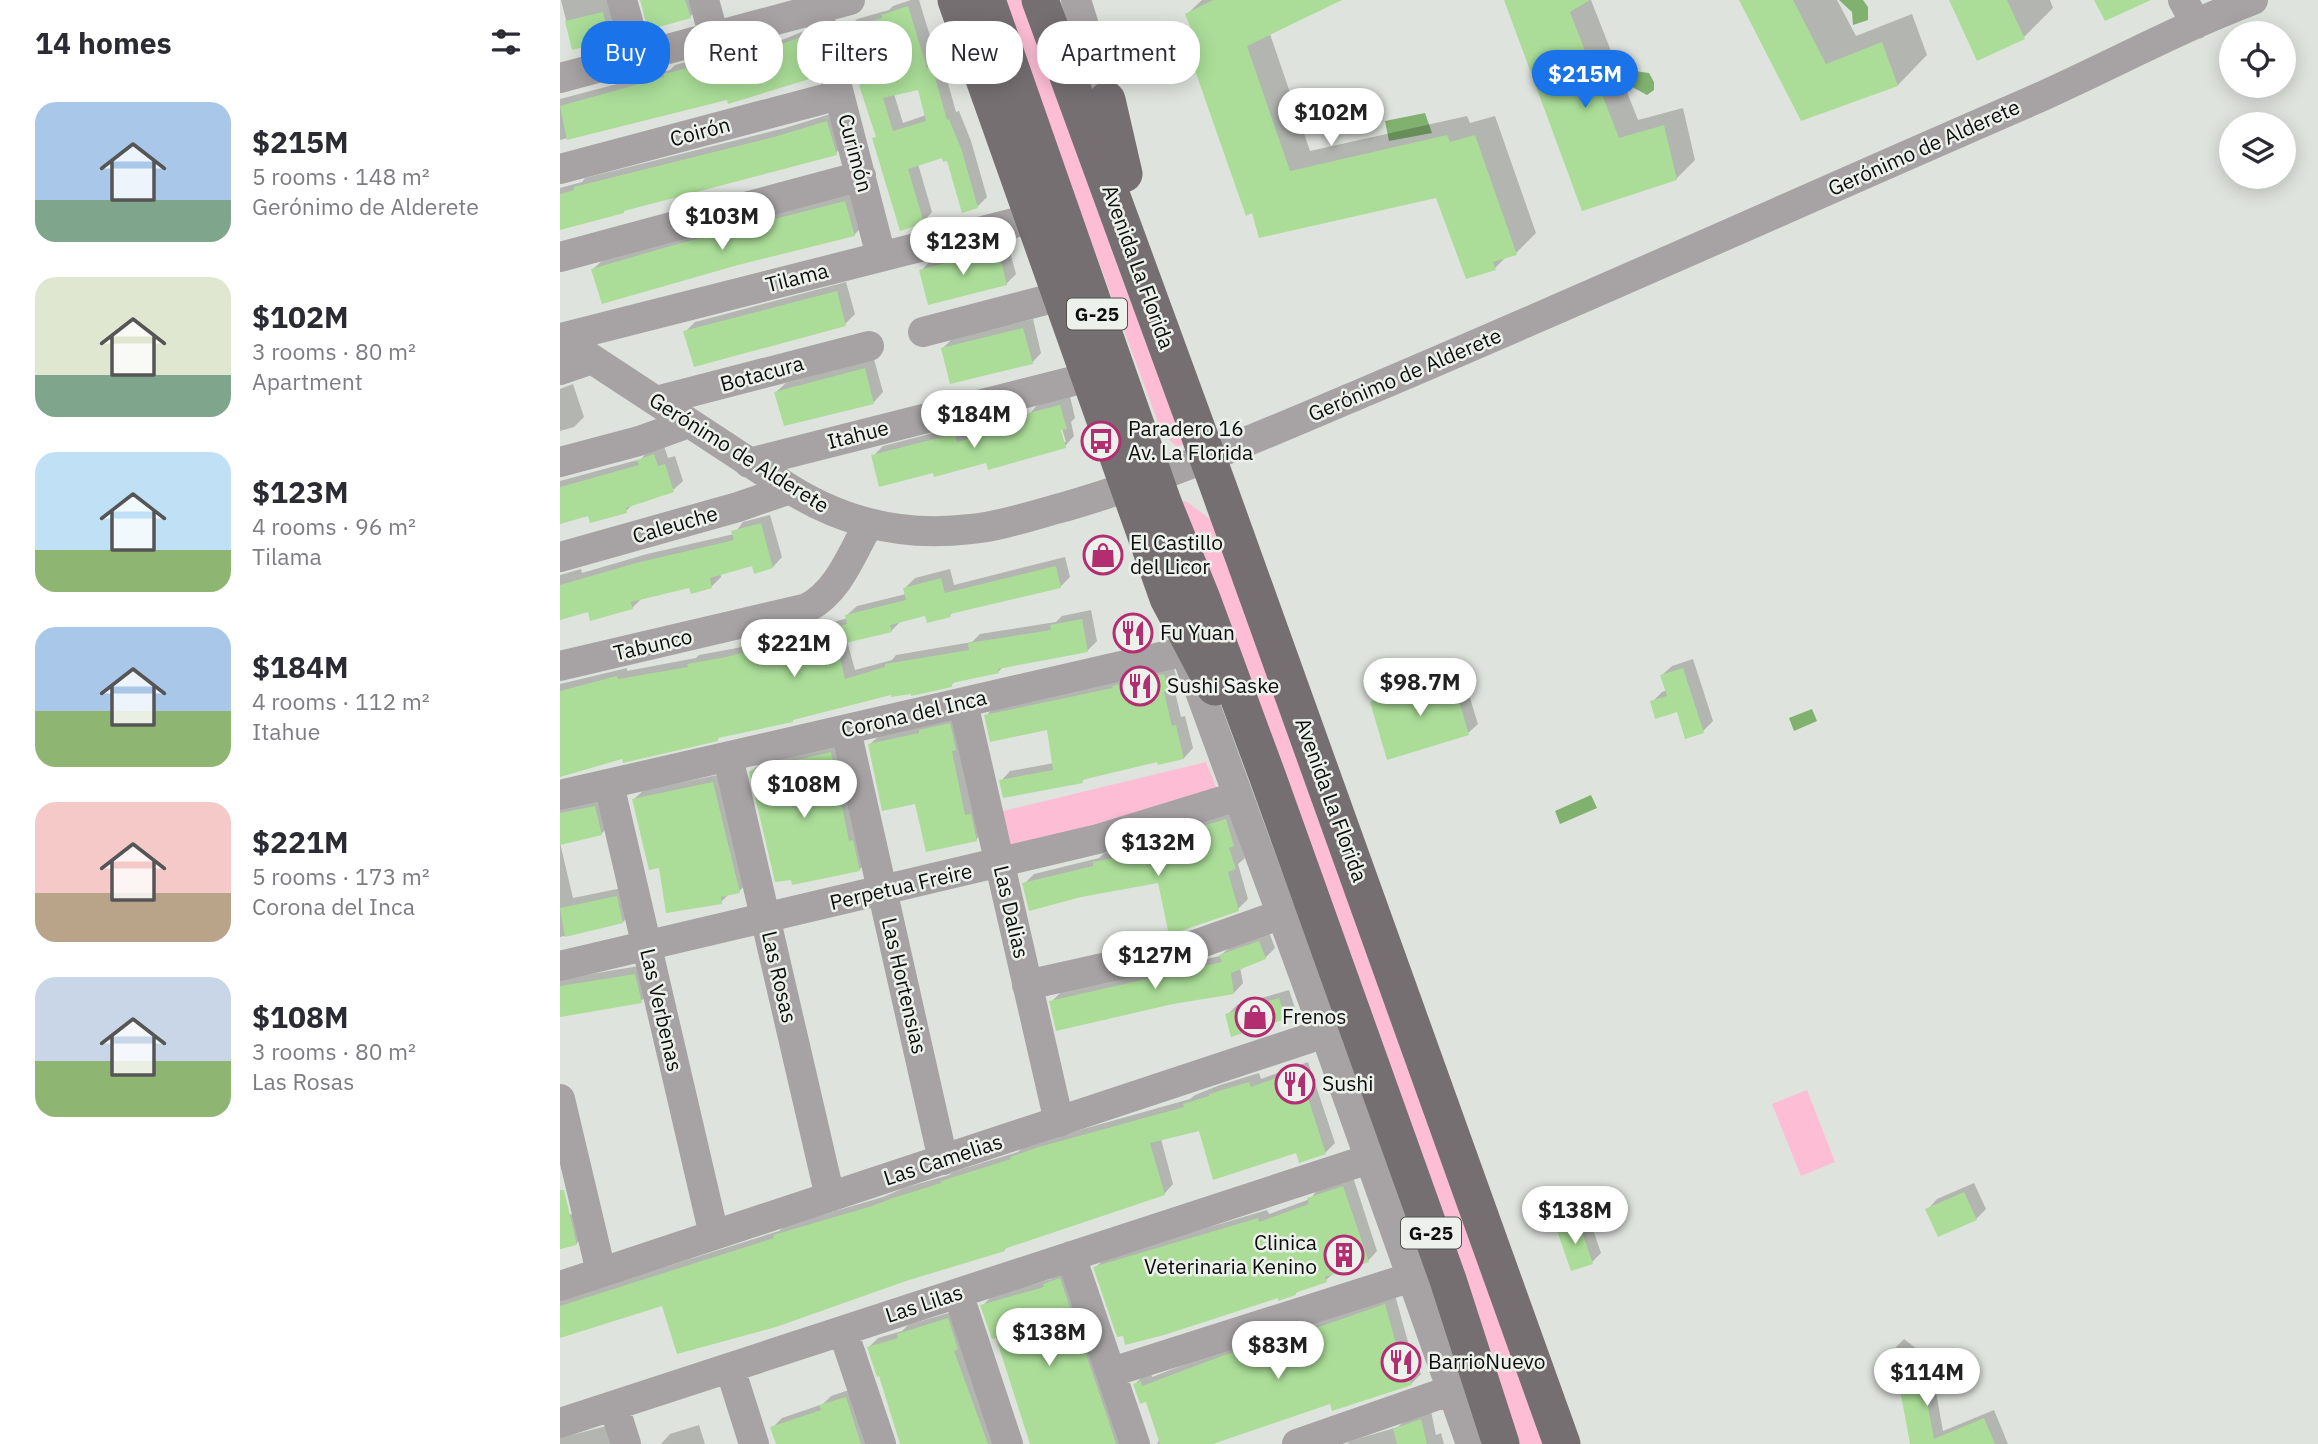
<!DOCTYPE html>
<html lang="en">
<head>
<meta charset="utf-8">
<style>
  body { margin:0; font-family:"IBM Plex Sans",sans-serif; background:#f2f2f3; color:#2b2b33; height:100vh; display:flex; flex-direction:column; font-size:26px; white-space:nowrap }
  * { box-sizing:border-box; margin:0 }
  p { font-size:23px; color:#7c7c81 }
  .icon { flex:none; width:38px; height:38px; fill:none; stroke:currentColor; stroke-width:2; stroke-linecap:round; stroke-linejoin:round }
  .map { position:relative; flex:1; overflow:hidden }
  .details { display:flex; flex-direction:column; background:#fff; width:560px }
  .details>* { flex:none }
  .guide { position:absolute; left:21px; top:21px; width:665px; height:63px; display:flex; gap:14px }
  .fabs { position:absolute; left:1659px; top:21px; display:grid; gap:14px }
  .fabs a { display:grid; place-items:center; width:77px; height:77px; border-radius:50%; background:#fff; box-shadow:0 4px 18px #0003; font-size:35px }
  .price { position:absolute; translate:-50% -60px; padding:0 16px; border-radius:24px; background:#fff; color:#222; font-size:23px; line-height:46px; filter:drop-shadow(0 2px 4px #0008) }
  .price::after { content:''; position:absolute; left:50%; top:42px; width:21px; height:16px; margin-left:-10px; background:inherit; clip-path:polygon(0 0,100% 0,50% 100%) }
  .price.selected { background:#1a73e8; color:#fff }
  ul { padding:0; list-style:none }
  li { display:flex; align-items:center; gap:21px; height:175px; padding:0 35px }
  li span { display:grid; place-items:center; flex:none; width:196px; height:140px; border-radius:21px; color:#555 }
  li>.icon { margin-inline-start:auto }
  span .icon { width:84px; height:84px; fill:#fffc; stroke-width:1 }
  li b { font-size:30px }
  h2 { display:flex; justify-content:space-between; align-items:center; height:84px; padding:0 35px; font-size:30px }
  .pill { padding:0 24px; border-radius:28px; background:#fff; box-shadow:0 4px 18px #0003; font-size:24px; line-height:63px }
  .pill.selected { background:#1a73e8; color:#fff }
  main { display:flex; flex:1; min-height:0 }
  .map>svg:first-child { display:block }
  .green { fill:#fdbdd5 }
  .water { fill:#81b16e }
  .shadow { fill:#0003; fill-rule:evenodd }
  .building { fill:#abdd98; fill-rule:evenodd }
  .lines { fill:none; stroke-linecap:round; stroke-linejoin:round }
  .minor { stroke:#a7a3a5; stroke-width:30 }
  .major { stroke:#756f72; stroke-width:37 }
  .labels { text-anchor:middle; stroke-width:5; stroke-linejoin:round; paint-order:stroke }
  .shield { fill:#ecf1eb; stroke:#4f524f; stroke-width:2 }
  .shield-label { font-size:19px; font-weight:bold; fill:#0c0e0c }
  .street-label { font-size:21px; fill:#0c0e0c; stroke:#ecf1eb }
  .poi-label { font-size:21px; fill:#0c0e0c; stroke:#ecf1eb; text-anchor:start }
</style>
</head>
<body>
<main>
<section class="details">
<h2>14 homes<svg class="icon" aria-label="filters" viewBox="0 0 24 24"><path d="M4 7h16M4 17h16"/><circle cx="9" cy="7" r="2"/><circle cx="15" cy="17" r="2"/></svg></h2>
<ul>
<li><span style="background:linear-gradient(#a9c7e8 70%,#7fa58c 0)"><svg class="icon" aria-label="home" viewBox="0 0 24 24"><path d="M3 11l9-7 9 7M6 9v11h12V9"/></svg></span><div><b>$215M</b><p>5 rooms · 148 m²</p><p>Gerónimo de Alderete</p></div></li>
<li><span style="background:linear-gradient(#dfe7d0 70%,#7fa58c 0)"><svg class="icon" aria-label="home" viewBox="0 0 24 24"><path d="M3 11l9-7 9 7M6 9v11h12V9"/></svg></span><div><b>$102M</b><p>3 rooms · 80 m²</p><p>Apartment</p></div></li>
<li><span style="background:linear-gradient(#bfe0f5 70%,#8fb573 0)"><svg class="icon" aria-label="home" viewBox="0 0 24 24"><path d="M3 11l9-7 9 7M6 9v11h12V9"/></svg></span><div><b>$123M</b><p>4 rooms · 96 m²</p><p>Tilama</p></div></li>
<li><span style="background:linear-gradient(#a9c7e8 60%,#8fb573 0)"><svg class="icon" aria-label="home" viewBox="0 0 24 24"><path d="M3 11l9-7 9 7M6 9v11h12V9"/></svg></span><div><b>$184M</b><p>4 rooms · 112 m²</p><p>Itahue</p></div></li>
<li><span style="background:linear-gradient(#f6c9c9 65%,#b9a48a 0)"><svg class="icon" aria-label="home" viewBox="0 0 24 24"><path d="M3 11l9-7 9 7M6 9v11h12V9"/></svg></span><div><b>$221M</b><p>5 rooms · 173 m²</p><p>Corona del Inca</p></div></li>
<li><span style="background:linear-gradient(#c9d6e8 60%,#8fb573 0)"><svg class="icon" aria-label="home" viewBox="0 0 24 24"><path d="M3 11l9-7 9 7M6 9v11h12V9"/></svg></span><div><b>$108M</b><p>3 rooms · 80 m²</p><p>Las Rosas</p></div></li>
</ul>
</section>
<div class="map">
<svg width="1758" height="1444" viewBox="0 0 1758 1444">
  <rect width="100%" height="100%" fill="#dfe3dd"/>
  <path class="green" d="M442,0H465L629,442L617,447L602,433Z
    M626,501L650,519L782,871L984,1444H955L620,502Z
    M646,762L657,789L554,822L446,848L439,812Z
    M1247,1090L1275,1162L1241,1176L1212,1104Z"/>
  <path class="water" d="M1279,0H1303L1308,7V20L1293,25L1292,12Z
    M1067,70L1089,73L1094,82V90L1087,95L1063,82Z
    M865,113L872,133L829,141L825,121Z
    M1252,709L1257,721L1234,731L1229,718Z
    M1031,795L1037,808L1000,824L995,811Z"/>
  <path class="shadow" d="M1,0H52L59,29L49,39L13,48Z
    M83,0H138L139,7L130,17Z
    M351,0H359L377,59L381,58L396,112L399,111L411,141L427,197L418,206L403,211L388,159L383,156L358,164L372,212L363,222L314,139L317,136L287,29L297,19L329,10L333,6ZM359,87L366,115L343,123L334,94Z
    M642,0H768L710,34L750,151L907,116L910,123L935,116L976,233L956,253L947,256L935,268L877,196L693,211L627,42L635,35L627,14Z
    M946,0H1031L1078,120L1123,108L1135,160L1116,179L1023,208Z
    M1181,0H1277L1296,36L1352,14L1367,55L1338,85L1241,119Z
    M1391,0H1490L1493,8L1464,37Z
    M254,27L265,66L256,75L170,102L168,98L0,140V99L110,70L115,65L149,56L150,61L217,42Z
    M277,112L285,143L276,153L67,208L0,229V188L22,182L25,178L225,128Z
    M295,192L304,225L294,235L33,269L43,260Z
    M447,241L456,274L446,284L361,271L370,261Z
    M286,282L295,314L285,324L125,332L135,322Z
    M473,319L481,353L472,363L383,348L393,338Z
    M314,359L323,392L314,402L225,424L216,392L226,383Z
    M13,384L24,417L14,427L0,431V389Z
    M510,396L515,418L511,422L514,436L505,446L374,471L313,456L323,446L404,425L406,434L468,416L477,405ZM497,422H500L506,442H502Z
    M104,446L108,458L115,456L123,481L113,490L74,503L66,511L30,514L0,522V481L81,459L89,450Z
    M210,515L222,557L213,567L193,564L160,573L161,577L151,587L130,585L82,598L72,608L29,610L0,618V575L21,569L22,573L87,554L174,534L183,522Z
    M505,557L510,577L500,587L394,611L390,615L366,613L341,621L331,631L287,641L295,670L332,660L336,655L412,642L420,634L496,622L502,616L531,610L537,641L527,651L444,666L438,672L397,680L391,685L332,693L161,736L157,739L64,757L0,776V684L67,668V671L136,658L139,655L177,648L288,618L287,615L297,606L346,594L345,588L355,578L390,569L394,585Z
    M1133,659L1153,721L1143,731L1118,710L1092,702L1102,692L1107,690L1102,675L1112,666Z
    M613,665L617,679L613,683L621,717L625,716L633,748L624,758L598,760L525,778L522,781H441L450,771L494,763L488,728L426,716L435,706Z
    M901,669L918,724L908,733L812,703L821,693Z
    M399,715L425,830L416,840L357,802L310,744L320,735Z
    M280,744L309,860L299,870L191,772L201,762Z
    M162,774L189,882L179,891L170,893L161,902L100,866L74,799L84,790Z
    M45,798L51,824L41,834L0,843L13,898L67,887L72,912L63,922L0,937V806Z
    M676,811L679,840L685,858L678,864L688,899L678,909L599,881L464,884L474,874L539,858L544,853L575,847V850L610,842L608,837L618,827Z
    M709,932L715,948L705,958L680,967L683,983L674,993L491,1002L501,992L660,956L671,946Z
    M85,965L91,992L81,1001L0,1016V979Z
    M729,990L735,1008L725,1018L667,1015L677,1005Z
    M748,1062L775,1143L765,1153L737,1151L640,1129L601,1139L613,1184L604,1194L449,1245L444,1250L103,1304L0,1336V1300L219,1231L224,1226L323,1197L344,1188L389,1175L392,1172L458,1152L462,1148L491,1138L630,1099L635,1095L660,1085L699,1073L701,1079Z
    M793,1177L817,1251L808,1261L775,1272L766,1280L740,1289L735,1294L719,1296L535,1268L545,1258L707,1210L709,1214L750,1199L759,1188Z
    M1414,1183L1426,1209L1416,1219L1368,1209L1377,1199Z
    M20,1212L26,1234L16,1244L0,1249V1217Z
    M1027,1212L1041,1253L1032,1262L998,1228L1008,1218Z
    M510,1270L569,1444H472L437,1336L422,1306L432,1296L491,1279L495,1275Z
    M835,1295L853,1360L855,1359L861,1374L851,1384L771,1402L650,1444H597L600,1438L587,1400L575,1384L585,1374L591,1373L592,1377L670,1347Z
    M398,1310L442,1444H342L320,1374L309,1347L318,1338L342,1331L348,1325Z
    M1344,1339L1370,1359L1383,1431L1434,1410L1448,1444H1352L1335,1348Z
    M295,1388L312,1444H218L212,1428L222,1418L263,1404L271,1396Z
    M871,1411L876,1435L881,1433L884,1444H787L790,1441L838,1427L845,1420Z
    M54,1424L60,1444H0V1438Z
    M139,1425L145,1444H101L110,1434Z"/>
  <path class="building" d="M80,0H125L131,18L88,30Z
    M653,0H782L687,46L730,171L887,135L890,142L915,135L957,255L933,262L936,270L906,279L876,198L699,238L692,213L686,216L625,42L635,38L625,14Z
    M944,0H1030L1010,12L1059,138L1104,125L1117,180L1022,211Z
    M1179,0H1233L1266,64L1322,42L1338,86L1241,121Z
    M1389,0H1447L1465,39L1417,61Z
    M1534,0H1591L1545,21Z
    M348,6L367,68L372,66L387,120L389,119L402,151L418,208L402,213L387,161L383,162L382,158L348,169L364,223L340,231L312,138L316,137L299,85L302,84L285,28L322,18L321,15ZM358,90L366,121L333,131L323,98Z
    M43,12L50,40L12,50L5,21Z
    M244,36L256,77L168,104L167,100L7,140L0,106L104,77V74L139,65L140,69L209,50L208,49Z
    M267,121L277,155L64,211V213L0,230V194L14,190V187L214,137Z
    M285,201L295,236L178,265L42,304L31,269L121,243Z
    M438,249L447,285L368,305L359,270Z
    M277,291L286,326L134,367L123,331Z
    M463,328L473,364L390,384L381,348Z
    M305,368L314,404L224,426L214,392Z
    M500,405L507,429L501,430L506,448L428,470L426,463L374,477L373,473L319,487L311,455L395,434L397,442L467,422L465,414Z
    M94,454L98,466L105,464L114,492L66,508L67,513L30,523L28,516L0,524V487L79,465L77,460Z
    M201,523L213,568L194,574L192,566L150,578L152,588L131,594L129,588L71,602L73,609L30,621L28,612L0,620V585L76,563L174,540L171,531Z
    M496,566L501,588L390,614L391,617L367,623L365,616L330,625L332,632L277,645L285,679L325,667V664L409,650L408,643L491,630L490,625L522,619L528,652L438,669L439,673L392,683V687L351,696V694L331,697V695L233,720V722L158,738V741L63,763L62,759L0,777V691L57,676L58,679L128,667L127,664L166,657L287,624L285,615L346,600L343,588L381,578L385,593Z
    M1123,668L1144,733L1125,739L1117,712L1095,719L1090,701L1107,696L1100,675Z
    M604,674L608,690L604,692L612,726L616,725L624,759L598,765L597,762L522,780L523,783L443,798L439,780L493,770L487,730L430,742L424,715L553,688L552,686Z
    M892,677L909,735L827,760L810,702Z
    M390,723L396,750L392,751L405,815L411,814L417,841L366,852L355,804L322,811L308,744L359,733V730Z
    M271,752L289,841L293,840L300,871L232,885L231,880L215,882L189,771Z
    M153,782L180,893L161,897L162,904L106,913L99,868L89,870L72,799Z
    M35,806L42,835L0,845V813Z
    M666,819L674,846L669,848L676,869L668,872L679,911L609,935L598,883L521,897L469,911L462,883L533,866V862L565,856L566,859L610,848L606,837Z
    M57,896L63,923L5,937L0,908Z
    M699,941L706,959L671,973L674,994L613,1004L496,1031L489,1001L662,962L659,955Z
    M75,974L82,1003L0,1017V986Z
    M719,998L726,1019L671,1037L665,1014Z
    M739,1070L766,1154L739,1163L736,1153L653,1180L639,1131L590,1143L605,1195L444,1249L445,1251L346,1281L216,1327L117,1354L102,1306L0,1338V1306L214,1238L213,1235L312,1206L333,1198L381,1183V1181L451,1159L450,1157L479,1147L624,1107L623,1104L649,1096V1094L689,1082L691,1087Z
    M783,1186L809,1262L765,1277L767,1282L735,1293L736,1295L718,1301V1298L604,1335L565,1345L563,1336L557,1337L533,1267L698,1218L699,1222L749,1204L747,1198Z
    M0,1190H4L17,1245L0,1249Z
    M1404,1192L1417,1220L1378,1237L1365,1209Z
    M1018,1220L1033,1264L1011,1271L996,1228Z
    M500,1278L547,1416L556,1444H470L436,1338L432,1339L420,1305L484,1287L483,1284Z
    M825,1304L843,1369L845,1368L852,1385L772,1411L770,1404L653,1444H600L586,1402L580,1404L573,1384L581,1381L582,1386L659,1357L746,1329L747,1331Z
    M388,1318L398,1349L394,1351L428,1444H340L319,1376L317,1377L307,1347L338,1338L337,1334Z
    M1333,1347L1361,1369L1374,1439L1424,1418L1435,1444H1350L1338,1378L1320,1364Z
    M286,1397L301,1444H216L210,1427L261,1410L259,1405Z
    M861,1419L867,1444H837L833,1429Z"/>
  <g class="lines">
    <path class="minor" d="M62,0L78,57
      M144,0L154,37
      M516,0L547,100
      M1623,0L1636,24
      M257,9L321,256
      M0,78L290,0
      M0,169L279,95
      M0,257L301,176
      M363,332L501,296
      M0,338L230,489C286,524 346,537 411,529C443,526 473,515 504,507C609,477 707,433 807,391C1029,297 1248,198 1469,102C1544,69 1616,29 1693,0
      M1,338L474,218
      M0,370L32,359
      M96,401L309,346
      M0,462L79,441L129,423
      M189,463L529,377
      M0,557L178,507L230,489
      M630,664L765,1033L911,1444
      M0,666L247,608C279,591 291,555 308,525
      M403,703L499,1122
      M286,730L383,1160
      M168,757L270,1197
      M49,784L154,1235
      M0,795L626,651
      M0,966L538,839L678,796
      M467,985L615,952L722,914
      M0,1099L41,1272
      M511,1256L575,1444
      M0,1286L765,1033
      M398,1293L448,1444
      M283,1331L321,1444
      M170,1368L194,1444
      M552,1372L852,1277
      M54,1406L66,1444
      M0,1423L809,1159
      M737,1444L892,1390"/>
    <path class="major" d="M396,0L608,598L655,687
      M427,0L604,505L642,599L707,775L888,1280L941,1444
      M480,0L658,486L1002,1444
      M547,100L564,174"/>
  </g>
  <defs>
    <symbol id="bus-ring" viewBox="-11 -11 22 22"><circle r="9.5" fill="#ecf1eb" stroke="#b32d71" stroke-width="1.5"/><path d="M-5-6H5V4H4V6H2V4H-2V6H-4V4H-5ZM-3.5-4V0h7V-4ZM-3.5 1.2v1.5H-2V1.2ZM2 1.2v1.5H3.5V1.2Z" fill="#b32d71"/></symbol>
    <symbol id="shop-ring" viewBox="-11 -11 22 22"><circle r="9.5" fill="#ecf1eb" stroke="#b32d71" stroke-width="1.5"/><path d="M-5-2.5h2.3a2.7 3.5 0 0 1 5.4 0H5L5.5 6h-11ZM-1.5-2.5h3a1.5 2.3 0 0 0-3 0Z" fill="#b32d71"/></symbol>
    <symbol id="restaurant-ring" viewBox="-11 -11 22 22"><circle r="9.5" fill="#ecf1eb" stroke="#b32d71" stroke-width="1.5"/><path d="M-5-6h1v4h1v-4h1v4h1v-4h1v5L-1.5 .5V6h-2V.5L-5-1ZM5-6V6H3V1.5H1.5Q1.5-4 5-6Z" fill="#b32d71"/></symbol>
    <symbol id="building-ring" viewBox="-11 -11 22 22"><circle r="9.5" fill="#ecf1eb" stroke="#b32d71" stroke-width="1.5"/><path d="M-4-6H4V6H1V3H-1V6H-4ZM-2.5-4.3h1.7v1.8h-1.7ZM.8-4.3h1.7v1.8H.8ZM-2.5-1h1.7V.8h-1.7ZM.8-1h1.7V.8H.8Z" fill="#b32d71"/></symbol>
  </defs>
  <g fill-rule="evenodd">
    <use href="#bus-ring" x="519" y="419" width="44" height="44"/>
    <use href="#shop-ring" x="521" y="533" width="44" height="44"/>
    <use href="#restaurant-ring" x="551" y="611" width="44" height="44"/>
    <use href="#restaurant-ring" x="558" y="664" width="44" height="44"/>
    <use href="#shop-ring" x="673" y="995" width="44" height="44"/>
    <use href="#restaurant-ring" x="713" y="1062" width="44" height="44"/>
    <use href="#building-ring" x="762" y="1233" width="44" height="44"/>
    <use href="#restaurant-ring" x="819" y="1340" width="44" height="44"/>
  </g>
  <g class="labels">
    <g class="shield">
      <rect x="507" y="298.5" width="60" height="31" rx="5"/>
      <rect x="841" y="1217.5" width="60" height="31" rx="5"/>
    </g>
    <g class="shield-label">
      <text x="537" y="321">G-25</text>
      <text x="871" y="1240">G-25</text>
    </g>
    <g class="street-label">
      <text transform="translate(140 132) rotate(-15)" y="7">Coirón</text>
      <text transform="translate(1364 148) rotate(-24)" y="7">Gerónimo de Alderete</text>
      <text transform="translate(295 153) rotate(75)" y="7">Curimón</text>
      <text transform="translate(578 267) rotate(70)" y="7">Avenida La Florida</text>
      <text transform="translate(237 278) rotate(-14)" y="7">Tilama</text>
      <text transform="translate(202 374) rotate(-15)" y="7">Botacura</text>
      <text transform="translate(845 375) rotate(-23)" y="7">Gerónimo de Alderete</text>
      <text transform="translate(298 435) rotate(-14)" y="7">Itahue</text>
      <text transform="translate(179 453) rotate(32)" y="7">Gerónimo de Alderete</text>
      <text transform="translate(115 525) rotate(-16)" y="7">Caleuche</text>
      <text transform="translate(93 645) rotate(-13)" y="7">Tabunco</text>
      <text transform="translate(354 714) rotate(-13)" y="7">Corona del Inca</text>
      <text transform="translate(771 800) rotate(70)" y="7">Avenida La Florida</text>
      <text transform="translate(341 887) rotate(-13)" y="7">Perpetua Freire</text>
      <text transform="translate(451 912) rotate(77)" y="7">Las Dalias</text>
      <text transform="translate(219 977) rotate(77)" y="7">Las Rosas</text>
      <text transform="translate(344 986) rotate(77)" y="7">Las Hortensias</text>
      <text transform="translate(101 1010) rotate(77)" y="7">Las Verbenas</text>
      <text transform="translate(383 1160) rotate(-18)" y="7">Las Camelias</text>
      <text transform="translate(364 1304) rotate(-18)" y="7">Las Lilas</text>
    </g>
    <g class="poi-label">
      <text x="568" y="436">Paradero 16<tspan x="568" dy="24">Av. La Florida</tspan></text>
      <text x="570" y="550">El Castillo<tspan x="570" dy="24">del Licor</tspan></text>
      <text x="600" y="640">Fu Yuan</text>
      <text x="607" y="693">Sushi Saske</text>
      <text x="722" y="1024">Frenos</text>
      <text x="762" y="1091">Sushi</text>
      <text x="757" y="1250" text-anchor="end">Clinica<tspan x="757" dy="24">Veterinaria Kenino</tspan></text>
      <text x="868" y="1369">BarrioNuevo</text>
    </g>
  </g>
</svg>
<div class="fabs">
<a><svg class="icon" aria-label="locate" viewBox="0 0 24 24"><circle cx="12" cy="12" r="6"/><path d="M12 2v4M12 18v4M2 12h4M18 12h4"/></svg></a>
<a><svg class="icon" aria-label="layers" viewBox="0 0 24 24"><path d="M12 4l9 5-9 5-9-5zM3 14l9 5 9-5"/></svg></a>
</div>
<b class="price selected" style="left:1025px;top:110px">$215M</b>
<b class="price" style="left:771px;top:148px">$102M</b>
<b class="price" style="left:162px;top:252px">$103M</b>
<b class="price" style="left:403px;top:277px">$123M</b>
<b class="price" style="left:414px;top:450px">$184M</b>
<b class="price" style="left:234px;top:679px">$221M</b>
<b class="price" style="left:860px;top:718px">$98.7M</b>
<b class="price" style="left:244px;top:820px">$108M</b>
<b class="price" style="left:598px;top:878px">$132M</b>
<b class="price" style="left:595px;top:991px">$127M</b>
<b class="price" style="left:1015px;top:1246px">$138M</b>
<b class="price" style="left:489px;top:1368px">$138M</b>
<b class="price" style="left:718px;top:1381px">$83M</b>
<b class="price" style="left:1367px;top:1408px">$114M</b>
<div class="guide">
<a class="pill selected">Buy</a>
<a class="pill">Rent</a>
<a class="pill">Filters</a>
<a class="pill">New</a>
<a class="pill">Apartment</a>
</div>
</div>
</main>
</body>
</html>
